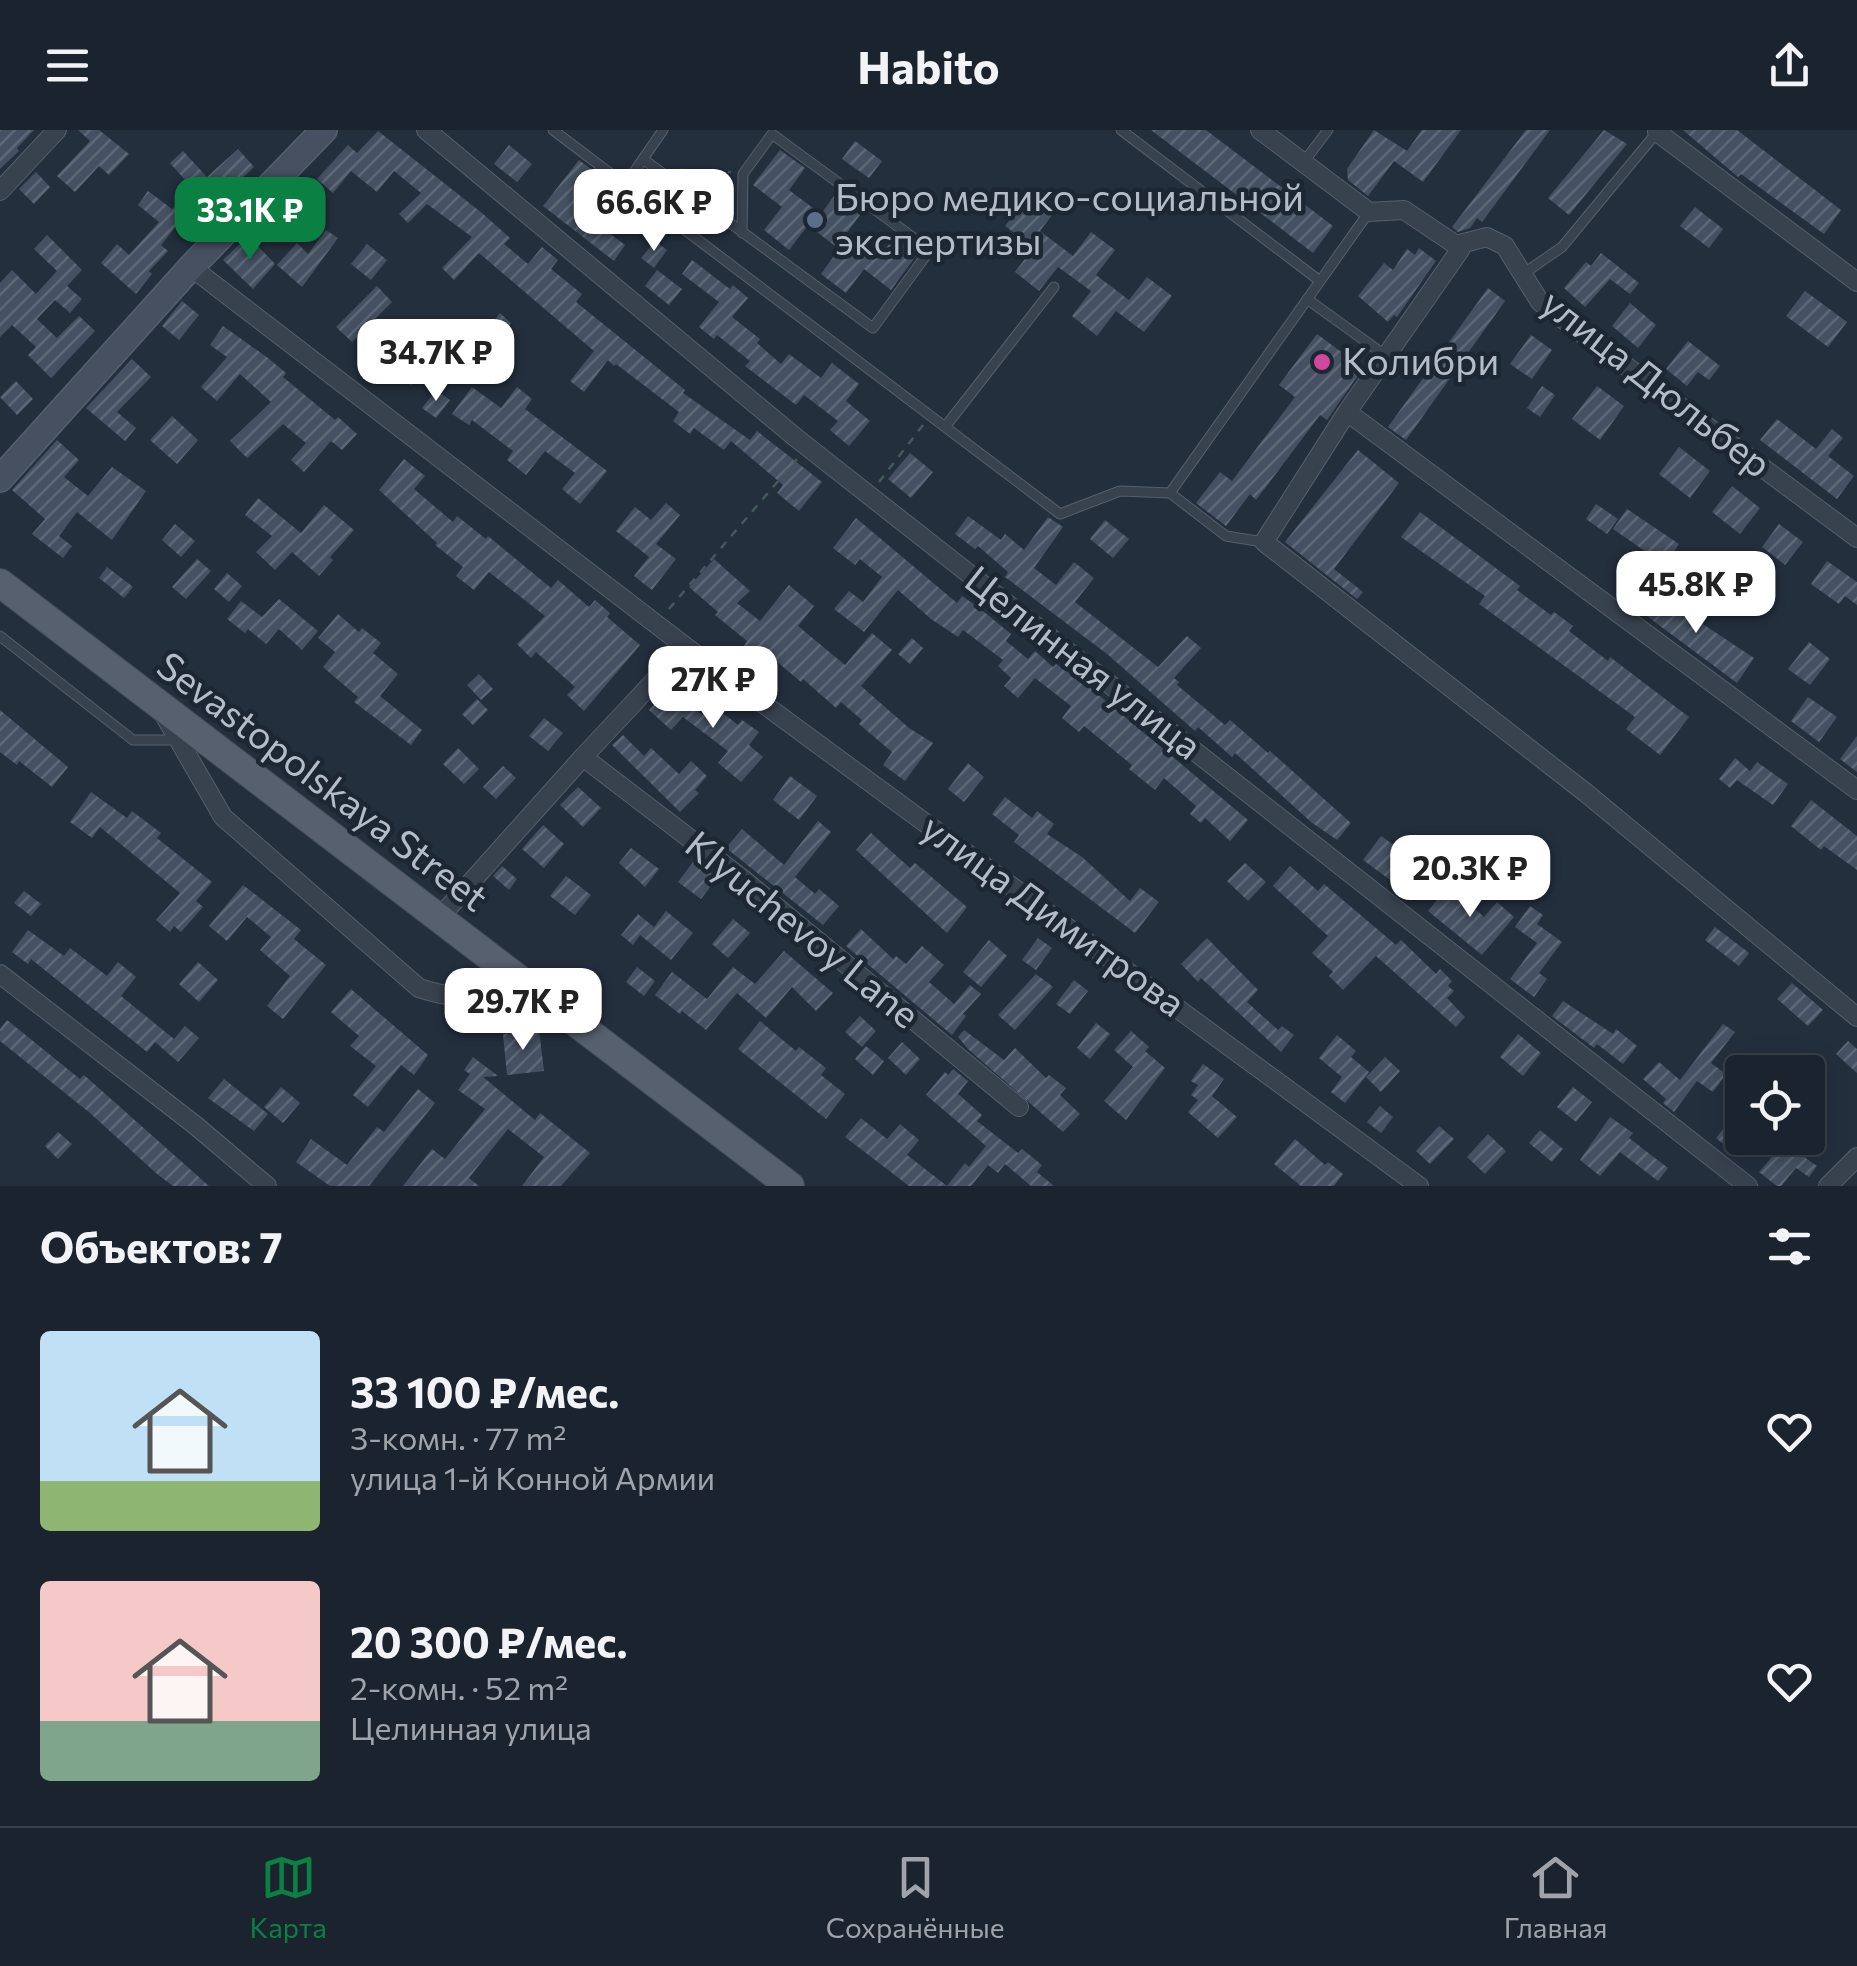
<!DOCTYPE html>
<html lang="ru">
<head>
<meta charset="utf-8">
<style>
  body { margin:0; font-family:Commissioner,sans-serif; background:#282f3a; color:#f1f3f6; height:100vh; display:flex; flex-direction:column; font-size:38px; white-space:nowrap }
  * { box-sizing:border-box; margin:0 }
  p { font-size:32px; color:#a0a4aa }
  .icon { flex:none; width:55px; height:55px; fill:none; stroke:currentColor; stroke-width:2; stroke-linecap:round; stroke-linejoin:round }
  .map { position:relative; height:1056px; overflow:hidden }
  .drawer { display:flex; flex-direction:column; background:#1b232e; flex:1 }
  .drawer>* { flex:none }
  .buttons { position:absolute; left:1725px; top:925px; display:grid; gap:20px }
  .buttons a { display:grid; place-items:center; width:100px; height:100px; border-radius:10px; background:#1b232e; box-shadow:0 5px 25px #0003,0 0 0 2px #39404a; font-size:50px }
  .price { position:absolute; translate:-50% -85px; padding:0 22px; border-radius:20px; background:#fff; color:#222; font-size:32px; line-height:65px; filter:drop-shadow(0 2px 5px #0008) }
  .price::after { content:''; position:absolute; left:50%; top:60px; width:30px; height:22px; margin-left:-15px; background:inherit; clip-path:polygon(0 0,100% 0,50% 100%) }
  .price.active { background:#0b8043; color:#fff }
  ul { padding:0; list-style:none }
  li { display:flex; align-items:center; gap:30px; height:250px; padding:0 40px }
  li span { display:grid; place-items:center; flex:none; width:280px; height:200px; border-radius:10px; color:#555 }
  li>.icon { margin-inline-start:auto }
  span .icon { width:120px; height:120px; fill:#fffc; stroke-width:1 }
  li b { font-size:42px }
  h2 { display:flex; justify-content:space-between; align-items:center; height:120px; padding:0 40px; font-size:42px }
  header { display:flex; justify-content:space-between; align-items:center; height:130px; padding:0 40px; background:#1b232e; font-size:45px; font-weight:700 }
  .menu { display:flex; justify-content:space-around; align-items:center; height:140px; border-top:2px solid #39404a; background:#1b232e; font-size:28px; color:#a0a4aa }
  .menu a { display:grid; justify-items:center; gap:5px }
  .menu .active { color:#0b8043 }
  .map>svg:first-child { display:block }
  .building { fill:url(#building-hatch) }
  .lines { fill:none; stroke-linecap:round; stroke-linejoin:round }
  .lane-casing { stroke:#565f6c; stroke-width:11 }
  .street-casing { stroke:#565f6c; stroke-width:20 }
  .secondary-casing { stroke:#565f6c; stroke-width:28 }
  .primary-casing { stroke:#414a57; stroke-width:30 }
  .path { stroke:#44595c; stroke-width:2.5; stroke-dasharray:8 8; stroke-linecap:butt }
  .lane { stroke:#38414e; stroke-width:9 }
  .street { stroke:#38414e; stroke-width:18 }
  .secondary { stroke:#465061; stroke-width:25 }
  .primary { stroke:#56606e; stroke-width:28 }
  .service-dot { fill:#5c6f8a; stroke:#1d2633; stroke-width:4 }
  .hotel-dot { fill:#d1479c; stroke:#1d2633; stroke-width:4 }
  .labels { text-anchor:middle; stroke-width:9; stroke-linejoin:round; paint-order:stroke }
  .poi-label { font-size:38px; fill:#b4bcc9; stroke:#1d2633; text-anchor:start }
  .street-label { font-size:38px; fill:#b4bcc9; stroke:#1d2633 }
</style>
</head>
<body>
<header><svg class="icon" aria-label="menu" viewBox="0 0 24 24"><path d="M4 6h16M4 12h16M4 18h16"/></svg>Habito<svg class="icon" aria-label="share" viewBox="0 0 24 24"><path d="M12 15V3M7 8l5-5 5 5M5 13v7h14v-7"/></svg></header>
<div class="map">
<svg width="1857" height="1056" viewBox="0 0 1857 1056">
  <defs>
    <pattern id="building-hatch" width="6" height="6" patternUnits="userSpaceOnUse" patternTransform="scale(2.5)"><rect width="6" height="6" fill="#455162"/><path d="M-1 1l2-2M0 6l6-6M5 7l2-2" fill="none" stroke="#5d6877"/></pattern>
  </defs>
  <rect width="100%" height="100%" fill="#242f3e"/>
  <path class="building" d="M0,0H34L17,18L19,21L0,39Z
    M78,0H99L129,24L109,45L99,36L75,62L57,46L90,11Z
    M1151,0H1206L1333,96L1313,123Z
    M1374,0L1407,21L1422,0H1461L1423,52L1394,31L1368,66L1348,50L1347,39Z
    M1526,0H1550L1482,92L1477,88L1470,98L1458,102L1452,97Z
    M1604,0L1627,14L1569,85L1548,68Z
    M1683,0H1737L1841,80L1824,104L1741,44L1738,47Z
    M378,1L482,83L510,108L504,114L528,134L542,117L558,130L551,139L582,164L576,172L685,260L683,263L750,310L757,301L822,352L799,381L777,363L783,355L731,311L724,320L694,298L690,304L673,291L679,282L616,234L614,236L608,230L584,262L570,251L594,221L479,123L454,150L442,138L472,107L427,74L408,93L399,84L421,63L394,41L377,62L351,41L333,63L317,49L348,15L357,23Z
    M855,11L882,31L869,48L842,29Z
    M509,15L532,34L517,52L494,34Z
    M238,19L254,37L220,69L223,72L205,89L192,76L161,115L168,121L149,141L152,144L136,164L101,133L117,114L129,125L159,92L138,75L148,61L172,79L193,59L170,33L183,21L207,47Z
    M780,20L805,38L789,60L821,84L837,62L863,81L846,104L878,129L896,105L919,122L891,160L864,139L846,163L821,144L839,119L808,95L789,120L764,100L782,77L753,55Z
    M579,30L595,42L587,51L617,74L600,96L625,115L614,131L543,76Z
    M36,42L50,57L34,74L19,59Z
    M1034,59L1058,77L1040,101L1073,126L1091,102L1115,120L1096,145L1129,170L1147,147L1172,166L1144,202L1116,181L1097,206L1072,186L1091,161L1058,137L1039,161L1015,142L1034,117L1005,96Z
    M1695,77L1723,99L1709,118L1680,96Z
    M326,100L338,108L302,157L277,135L297,113L308,124Z
    M47,105L82,140L67,156L82,169L70,183L55,170L37,189L57,208L79,186L95,201L51,248L28,225L36,217L12,195L0,207V153L12,140L36,164L57,141L34,119Z
    M248,106L275,134L253,159L223,130Z
    M655,111L667,120L654,138L641,128Z
    M367,114L387,130L371,150L351,134Z
    M1419,118L1436,131L1397,187L1394,185L1388,192L1358,166L1384,133L1393,140L1407,119L1415,125Z
    M1601,123L1639,153L1630,164L1610,149L1585,177L1564,158L1586,132L1591,136Z
    M692,130L730,159L733,155L748,168L732,187L760,209L757,213L781,234L789,224L821,248L832,233L859,254L846,271L870,291L849,316L830,300L838,291L804,265L796,275L745,236L750,231L717,205L714,209L699,197L719,172L682,144Z
    M657,140L682,159L669,175L645,156Z
    M377,156L392,172L372,192L408,225L415,216L432,230L411,255L357,207L352,212L336,197Z
    M1488,158L1505,171L1406,310L1388,297Z
    M1805,161L1847,192L1828,217L1786,186Z
    M182,171L199,185L179,210L162,196Z
    M1630,173L1656,195L1638,218L1612,196Z
    M500,183L511,193L487,225L484,223L475,232L467,225Z
    M223,196L268,228L286,243L283,247L335,290L338,287L357,304L342,320L331,311L304,342L291,330L306,313L283,294L247,328L230,311L271,272L240,244L217,271L201,257L227,227L210,215Z
    M1317,204L1363,238L1327,290L1320,285L1256,370L1250,364L1226,396L1196,373L1220,342L1232,351L1295,267L1279,255Z
    M1531,205L1552,220L1532,249L1510,234Z
    M1688,211L1720,236L1709,250L1698,242L1687,256L1666,239Z
    M132,229L151,247L117,282L136,298L125,311L86,278Z
    M16,251L33,269L17,285L0,267Z
    M1542,256L1555,265L1540,287L1527,278Z
    M1597,256L1624,276L1600,310L1572,289Z
    M472,257L501,278L517,257L532,269L525,279L607,341L580,374L562,359L575,343L545,321L526,345L507,330L513,321L472,290L469,295L452,284Z
    M436,260L450,270L436,288L422,278Z
    M172,286L198,310L177,334L150,310Z
    M1777,289L1816,319L1832,299L1843,308L1828,326L1854,346L1837,369L1760,310Z
    M57,310L79,330L64,347L88,366L112,337L146,361L112,410L77,382L59,406L72,416L63,428L32,404L45,389L12,360Z
    M1679,317L1710,341L1690,368L1659,344Z
    M1358,320L1399,353L1334,439L1363,462L1357,469L1285,412Z
    M910,323L933,342L911,368L888,349Z
    M404,329L425,346L414,359L453,392L457,386L486,409L488,406L551,458L558,450L589,477L595,470L610,483L607,487L640,515L584,581L567,565L575,557L536,522L531,528L517,514L545,486L489,442L474,460L456,446L463,437L435,415L437,413L379,360Z
    M1732,356L1760,378L1740,404L1712,382Z
    M258,368L301,403L324,375L354,400L330,427L333,430L319,446L292,422L275,440L256,422L272,406L245,385Z
    M666,373L680,385L656,414L676,429L652,460L634,446L649,427L616,401L635,377L651,390Z
    M1596,374L1618,389L1607,404L1586,389Z
    M1627,379L1679,414L1665,435L1613,399Z
    M1420,382L1520,456L1517,460L1551,485L1554,482L1573,496L1569,501L1608,531L1610,527L1689,587L1660,625L1626,599L1635,587L1479,474L1485,466L1401,407Z
    M968,386L1001,410L1005,404L1024,420L1048,387L1063,397L1034,438L1056,455L1074,432L1094,448L1075,472L1158,537L1187,506L1201,518L1174,548L1179,552L1177,555L1225,595L1230,590L1268,623L1270,621L1351,693L1337,710L1311,692L1235,623L1232,627L1198,597L1195,601L1107,524L1005,447L1008,442L978,416L975,419L955,404Z
    M856,388L957,473L962,466L978,477L1011,504L1006,511L1028,529L1035,521L1053,537L1056,534L1088,556L1248,690L1230,711L1205,688L1201,693L1190,684L1196,676L1164,648L1155,660L1129,639L1132,635L1084,596L1079,602L1062,588L1071,576L1035,548L1018,568L1004,556L1011,548L998,536L1003,530L963,500L958,507L931,489L898,460L864,502L834,479L849,461L863,472L882,447L860,429L855,435L833,418Z
    M1105,390L1129,409L1113,428L1090,409Z
    M175,394L195,411L181,427L162,410Z
    M1779,394L1803,412L1785,435L1762,417Z
    M197,429L211,441L186,469L172,457Z
    M714,429L750,461L737,473L760,491L789,455L814,476L798,496L845,535L872,503L892,520L861,556L909,598L933,613L905,651L883,635L892,622L859,594L862,590L841,572L836,578L803,549L801,552L764,521L756,531L741,520L747,511L715,485L718,482L689,457Z
    M1827,431L1857,452V475L1845,466L1839,474L1811,454Z
    M107,437L133,457L124,468L99,448Z
    M227,443L242,456L229,472L214,459Z
    M1650,459L1754,528L1737,553L1636,478Z
    M279,469L318,501L302,520L279,499L266,514L248,499L245,503L227,489L241,471L262,487Z
    M338,484L359,502L362,498L381,513L373,523L398,544L380,566L422,600L411,615L354,572L358,567L323,537L335,522L318,508Z
    M912,508L923,518L910,534L898,524Z
    M1809,512L1830,529L1810,555L1788,539Z
    M479,544L493,559L481,570L467,555Z
    M671,556L701,584L710,573L738,595L742,590L759,602L749,615L763,627L741,652L718,633L728,621L683,587L671,600L649,580Z
    M1808,567L1837,587L1819,612L1791,591Z
    M477,569L488,580L473,595L462,584Z
    M0,580L68,637L52,657L19,631L17,635L0,622Z
    M544,588L563,603L548,621L529,606Z
    M623,605L644,626L651,618L679,644L691,631L707,646L695,660L699,663L680,682L612,615Z
    M1857,606V642L1840,629Z
    M458,618L479,639L464,654L443,634Z
    M1735,628L1750,641L1757,632L1788,654L1773,675L1737,650L1730,658L1719,649Z
    M968,633L984,647L964,672L948,659Z
    M503,636L516,648L496,669L483,657Z
    M790,646L817,666L799,690L773,670Z
    M578,657L601,678L583,697L560,675Z
    M91,662L127,688L132,681L161,703L157,708L212,752L196,771L203,777L181,802L174,796L170,802L156,790L180,763L100,697L92,708L70,692Z
    M1005,667L1032,688L1037,681L1054,694L1047,704L1082,727L1130,771L1140,758L1159,772L1135,803L1014,712L1019,705L992,684Z
    M1811,670L1857,706V740L1824,716L1821,720L1791,696Z
    M818,691L831,702L795,747L815,764L819,759L839,776L823,795L726,718L742,699L784,735Z
    M543,695L564,714L544,738L522,719Z
    M871,703L910,738L915,733L967,777L947,803L856,720Z
    M1381,706L1411,727L1393,752L1363,730Z
    M1449,710L1466,724L1445,749L1429,735Z
    M631,718L659,739L645,757L619,733Z
    M694,731L717,748L701,769L678,752Z
    M1245,733L1266,752L1248,771L1227,751Z
    M502,736L517,749L509,760L493,746Z
    M1290,736L1318,761L1324,754L1396,815L1401,810L1436,844L1440,839L1452,851L1448,856L1454,861L1447,868L1465,887L1456,897L1376,826L1343,860L1329,846L1333,842L1312,823L1328,806L1273,756Z
    M566,746L591,765L575,785L550,766Z
    M243,755L301,800L294,809L326,835L283,889L267,876L290,846L260,820L271,807L247,787L227,811L209,796Z
    M1449,755L1484,787L1497,772L1514,787L1482,825L1428,781Z
    M24,761L41,774L31,786L14,773Z
    M1530,776L1543,785L1537,794L1562,812L1539,843L1547,849L1534,867L1510,849L1537,813L1515,797Z
    M666,781L693,803L671,830L640,805L633,815L621,805L638,784L654,797Z
    M733,789L750,803L728,828L712,814Z
    M1715,797L1749,823L1739,836L1705,810Z
    M861,799L893,829L896,826L906,834L922,816L944,835L929,852L954,874L970,855L981,864L963,884L966,886L952,905L846,816Z
    M28,800L64,826L70,818L107,846L118,832L136,847L121,866L174,909L185,896L199,908L178,932L155,912L147,922L31,829L28,834L12,822Z
    M1038,808L1052,818L1036,840L1022,830Z
    M1207,808L1258,860L1247,872L1278,900L1282,896L1294,905L1281,922L1201,848L1198,852L1181,834Z
    M989,810L1007,826L981,857L963,842Z
    M784,821L833,863L816,881L792,857L766,888L737,863L706,900L682,881L680,884L655,865L672,842L707,869L733,837L755,854Z
    M198,832L218,850L199,872L179,854Z
    M637,837L655,851L644,866L626,852Z
    M1036,844L1053,857L1015,900L998,885Z
    M1074,850L1088,861L1070,884L1056,874Z
    M1792,853L1823,880L1808,896L1777,869Z
    M351,859L428,925L414,945L401,935L368,977L353,965L376,936L350,916L359,906L331,882Z
    M1563,871L1613,904L1616,899L1637,916L1623,934L1597,914L1594,918L1552,886Z
    M860,886L876,901L862,917L845,902Z
    M7,890L80,949L84,945L209,1056H173L157,1044L90,983L0,911V899Z
    M760,891L796,921L799,917L826,938L821,945L845,964L826,989L738,919Z
    M1096,893L1110,904L1090,929L1077,918Z
    M1723,894L1735,902L1711,933L1726,944L1713,962L1697,951L1674,982L1663,973L1666,969L1643,949L1659,932L1680,950Z
    M539,900L544,941L507,945L503,904Z
    M964,900L1004,930L1015,918L1046,948L1049,945L1066,958L1060,965L1080,984L1063,1002L968,919L958,907Z
    M1131,901L1149,917L1145,921L1165,938L1126,990L1104,971L1133,937L1114,920Z
    M1518,904L1541,923L1523,946L1500,927Z
    M1337,905L1356,921L1351,927L1369,942L1345,973L1331,962L1342,947L1319,928Z
    M1848,911L1857,919V943L1836,924Z
    M902,912L920,929L906,945L888,928Z
    M866,916L884,931L873,945L855,929Z
    M473,927L498,946L483,947L535,990L540,983L590,1023L561,1056H522L544,1027L508,999L469,1048L479,1056H403L432,1019L445,1029L485,979L458,960L470,944L464,940Z
    M1385,927L1400,941L1381,962L1366,947Z
    M1203,934L1224,949L1212,966L1237,987L1218,1008L1188,982L1198,970L1191,965L1198,955L1191,951Z
    M953,939L968,951L958,964L982,985L977,991L1018,1023L1022,1019L1042,1035L1037,1042L1054,1056H1031L1005,1034L998,1043L988,1035L971,1056H909L845,1007L861,988L887,1009L900,994L919,1010L907,1025L947,1056L965,1033L969,1037L986,1016L926,965L945,942L948,945Z
    M224,949L268,984L254,1001L208,968Z
    M281,957L300,973L283,993L264,977Z
    M1573,957L1592,972L1576,992L1557,977Z
    M418,959L435,973L369,1056H330L296,1032L311,1009L347,1035L377,997L384,1002Z
    M1380,976L1393,987L1381,1003L1367,992Z
    M1610,987L1633,1003L1629,1008L1668,1038L1658,1051L1620,1022L1600,1046L1580,1030Z
    M1731,989L1742,998V1008H1751L1737,1025L1716,1008Z
    M1439,996L1454,1009L1430,1034L1416,1021Z
    M1540,1000L1563,1019L1552,1032L1529,1013Z
    M58,1002L72,1014L58,1029L45,1016Z
    M1488,1004L1506,1021L1485,1044L1467,1027Z
    M1758,1008H1791L1786,1014L1817,1036L1809,1047L1796,1038L1781,1056H1777L1759,1042L1776,1022Z
    M1295,1009L1325,1035L1328,1032L1343,1044L1334,1056H1301L1274,1034Z"/>
  <g class="lines">
    <defs>
      <path id="lane" d="M553,0L1060,384L1120,361L1170,363
        M1121,0L1320,151
        M643,29L873,198L930,120L772,4L743,44L742,103
        M1303,33L1328,0
        M625,55L663,0
        M1523,144L1562,117L1658,1
        M1307,169L1386,226
        M945,297L1054,157
        M1263,412L1226,406L1170,363L1369,82
        M0,506L133,610H177"/>
      <path id="street" d="M426,0L795,307L1748,1056
        M1260,0L1369,82L1404,80L1456,115L1487,107L1505,116L1540,172L1857,408
        M1657,2L1857,152
        M0,61L57,0
        M1456,115L1460,120L1347,282L1264,412L1586,663L1857,887
        M191,137L686,517L1419,1056
        M1347,282L1857,660
        M163,583L223,687L419,858C459,871 474,869 500,835
        M583,627L744,750L1019,977
        M439,788L583,627L686,517
        M0,844L195,995L267,1056
        M1828,1056L1857,1027"/>
      <path id="secondary" d="M0,349L191,137L324,0"/>
      <path id="primary" d="M0,453L790,1056"/>
    </defs>
    <use href="#lane" class="lane-casing"/>
    <use href="#street" class="street-casing"/>
    <use href="#secondary" class="secondary-casing"/>
    <use href="#primary" class="primary-casing"/>
    <path class="path" d="M680,40L731,42
      M879,352L923,295
      M669,479L797,329"/>
    <use href="#lane" class="lane"/>
    <use href="#street" class="street"/>
    <use href="#secondary" class="secondary"/>
    <use href="#primary" class="primary"/>
  </g>
  <circle class="service-dot" cx="815" cy="90" r="10"/>
  <circle class="hotel-dot" cx="1322" cy="232" r="10"/>
  <g class="labels">
    <g class="poi-label">
      <text x="835" y="81">Бюро медико-социальной<tspan x="835" dy="44">экспертизы</tspan></text>
      <text x="1342" y="245">Колибри</text>
    </g>
    <g class="street-label">
      <text transform="translate(1656 254) rotate(38)" y="13">улица Дюльбер</text>
      <text transform="translate(1083 533) rotate(38)" y="13">Целинная улица</text>
      <text transform="translate(322 652) rotate(37)" y="13">Sevastopolskaya Street</text>
      <text transform="translate(1053 786) rotate(36)" y="13">улица Димитрова</text>
      <text transform="translate(802 800) rotate(39)" y="13">Klyuchevoy Lane</text>
    </g>
  </g>
</svg>
<div class="buttons">
<a><svg class="icon" aria-label="locate" viewBox="0 0 24 24"><circle cx="12" cy="12" r="6"/><path d="M12 2v4M12 18v4M2 12h4M18 12h4"/></svg></a>
</div>
<b class="price" style="left:654px;top:124px">66.6K ₽</b>
<b class="price active" style="left:250px;top:132px">33.1K ₽</b>
<b class="price" style="left:436px;top:274px">34.7K ₽</b>
<b class="price" style="left:1696px;top:506px">45.8K ₽</b>
<b class="price" style="left:713px;top:601px">27K ₽</b>
<b class="price" style="left:1470px;top:790px">20.3K ₽</b>
<b class="price" style="left:523px;top:923px">29.7K ₽</b>
</div>
<section class="drawer">
<h2>Объектов: 7<svg class="icon" aria-label="filters" viewBox="0 0 24 24"><path d="M4 7h16M4 17h16"/><circle cx="9" cy="7" r="2"/><circle cx="15" cy="17" r="2"/></svg></h2>
<ul>
<li><span style="background:linear-gradient(#bfe0f5 75%,#8fb573 0)"><svg class="icon" aria-label="home" viewBox="0 0 24 24"><path d="M3 11l9-7 9 7M6 9v11h12V9"/></svg></span><div><b>33 100 ₽/мес.</b><p>3-комн. · 77 m²</p><p>улица 1-й Конной Армии</p></div><svg class="icon" aria-label="heart" viewBox="0 0 24 24"><path d="M12 20l-8-8c-3-5 5-10 8-4 3-6 11-1 8 4z"/></svg></li>
<li><span style="background:linear-gradient(#f6c9c9 70%,#7fa58c 0)"><svg class="icon" aria-label="home" viewBox="0 0 24 24"><path d="M3 11l9-7 9 7M6 9v11h12V9"/></svg></span><div><b>20 300 ₽/мес.</b><p>2-комн. · 52 m²</p><p>Целинная улица</p></div><svg class="icon" aria-label="heart" viewBox="0 0 24 24"><path d="M12 20l-8-8c-3-5 5-10 8-4 3-6 11-1 8 4z"/></svg></li>
</ul>
</section>
<nav class="menu">
<a class="active"><svg class="icon" aria-label="map" viewBox="0 0 24 24"><path d="M3 6l6-2 6 2 6-2v14l-6 2-6-2-6 2zM9 4v14M15 6v14"/></svg>Карта</a>
<a><svg class="icon" aria-label="saved" viewBox="0 0 24 24"><path d="M7 4h10v16l-5-4-5 4z"/></svg>Сохранённые</a>
<a><svg class="icon" aria-label="home" viewBox="0 0 24 24"><path d="M3 11l9-7 9 7M6 9v11h12V9"/></svg>Главная</a>
</nav>
</body>
</html>
